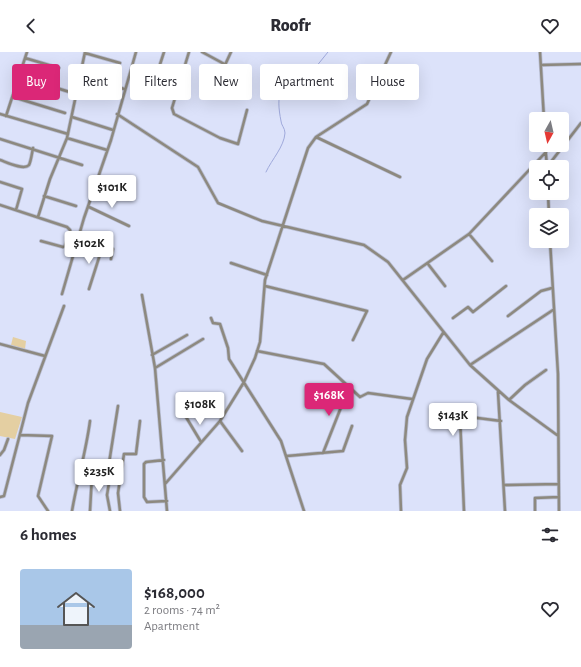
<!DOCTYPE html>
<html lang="en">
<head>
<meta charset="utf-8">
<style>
  body { margin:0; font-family:"Alegreya Sans",sans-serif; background:#f7f7f7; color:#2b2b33; height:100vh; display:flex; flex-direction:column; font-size:15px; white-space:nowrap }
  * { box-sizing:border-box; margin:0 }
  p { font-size:13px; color:#7c7c81 }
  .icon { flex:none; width:22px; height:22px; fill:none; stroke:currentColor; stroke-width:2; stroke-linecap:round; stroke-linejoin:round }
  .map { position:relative; height:459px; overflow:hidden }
  .details { display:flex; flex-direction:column; background:#fff; flex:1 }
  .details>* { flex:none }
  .hud { position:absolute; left:12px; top:12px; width:557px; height:36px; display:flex; gap:8px }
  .needle { width:26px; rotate:188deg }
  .fabs { position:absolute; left:529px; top:60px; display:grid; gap:8px }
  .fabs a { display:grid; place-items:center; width:40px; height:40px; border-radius:4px; background:#fff; box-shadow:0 4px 16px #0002; font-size:20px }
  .price { position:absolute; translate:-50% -34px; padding:0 9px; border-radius:4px; background:#fff; color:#222; font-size:13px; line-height:26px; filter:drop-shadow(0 1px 2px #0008) }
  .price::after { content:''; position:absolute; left:50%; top:24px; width:12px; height:9px; margin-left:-6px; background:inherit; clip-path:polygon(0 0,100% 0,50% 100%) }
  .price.active { background:#db2777; color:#fff }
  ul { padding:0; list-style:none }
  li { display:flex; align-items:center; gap:12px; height:100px; padding:0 20px }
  li span { display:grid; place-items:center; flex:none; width:112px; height:80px; border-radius:4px; color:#555 }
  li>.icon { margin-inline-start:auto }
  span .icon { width:48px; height:48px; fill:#fffc; stroke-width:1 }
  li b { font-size:17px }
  h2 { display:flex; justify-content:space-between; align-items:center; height:48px; padding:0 20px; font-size:17px }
  .tag { padding:0 14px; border-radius:4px; background:#fff; box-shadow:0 4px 16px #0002; font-size:14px; line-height:36px }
  .tag.active { background:#db2777; color:#fff }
  header { display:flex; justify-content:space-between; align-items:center; height:52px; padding:0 20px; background:#fff; font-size:18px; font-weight:800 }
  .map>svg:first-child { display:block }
  .green { fill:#e4cfa2 }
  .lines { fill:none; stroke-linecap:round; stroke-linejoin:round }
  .stream { stroke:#9fa9db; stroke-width:1 }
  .minor-casing { stroke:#b9bed3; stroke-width:4 }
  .minor { stroke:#8d897f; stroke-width:2.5 }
</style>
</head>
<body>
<header><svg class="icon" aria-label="back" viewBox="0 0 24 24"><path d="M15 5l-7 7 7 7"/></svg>Roofr<svg class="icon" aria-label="heart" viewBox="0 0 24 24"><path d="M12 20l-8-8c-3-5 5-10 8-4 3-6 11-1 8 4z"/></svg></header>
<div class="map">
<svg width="581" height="459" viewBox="0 0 581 459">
  <rect width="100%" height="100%" fill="#dce2fa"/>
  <path class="green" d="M13,285L26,289L25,297L11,293Z
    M0,360L22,365L15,387L0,384Z"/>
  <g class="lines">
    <path class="stream" d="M266,120C272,107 284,95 285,81C285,76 281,73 281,69C276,44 278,27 307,26L328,0"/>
    <defs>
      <path id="minor" d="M189,0L172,56L174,62L220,86L238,92L247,58
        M202,0L241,21
        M540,0L544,67
        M85,1L120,11
        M25,6L59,16
        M225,13L231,0
        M541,13L581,12
        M80,22L124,37
        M18,24L76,42
        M152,37L164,0
        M13,45L65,61
        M0,62L68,82
        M117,62L198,115L218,151L262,169L364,193L388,210L470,313L509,348L557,383
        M6,64L27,0
        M72,65L113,78
        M316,85L400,125
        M67,86L107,98
        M0,87L82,113
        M545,93L547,114
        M0,108C6,110 24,119 29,113C31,109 32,101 33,96
        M547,115L581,71
        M0,130L22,137L16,158
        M548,141L549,163
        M44,144L76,154
        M0,153L67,175L70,178L71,184L110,195L113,197L111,207
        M89,155L129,174
        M38,165L50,127L67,86L85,0
        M469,182L492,209
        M41,189L63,195L65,194L69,183
        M550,189L558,322L559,459
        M231,211L267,223
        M428,212L445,234
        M403,228L469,182L546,100
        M265,234L367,259L353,288
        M89,237L103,193
        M62,242L84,166L111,88L136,0
        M142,243L155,316L167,459
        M508,264L541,239L552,236
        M211,266L213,271L220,272L228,296L229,307L281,389L304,459
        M453,266L468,255L473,260L506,234
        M0,292L45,304
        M257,299L324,312L360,345L368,341L412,347
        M152,303L187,283
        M470,313L553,258
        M155,316L203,287
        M498,340L505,459
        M509,348L525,333L546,318
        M186,365L201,390
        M220,369L242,399
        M20,383L52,384L38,444L48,459
        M323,401L349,335
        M0,403L4,398L8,387
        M287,404L343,399L352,374
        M164,408L146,410L144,412V445L147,450L167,449
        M79,421L107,424
        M165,432L220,369L244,330L255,306L260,290L265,228L308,96L316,85L367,52L391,0
        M504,433L558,432
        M0,445L4,444L28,351L64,254
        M72,459C77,429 86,400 90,369
        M90,459L92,423
        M110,459L107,443L110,425L107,424L118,354
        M120,459L118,441L124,402H136L140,369
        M401,459L400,433L407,416L405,388L407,365L427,307L443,281
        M464,459L460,365L462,364L501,369
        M535,459V446L559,445"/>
    </defs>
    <use href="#minor" class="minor-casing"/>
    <use href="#minor" class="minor"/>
  </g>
</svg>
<div class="fabs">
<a><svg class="needle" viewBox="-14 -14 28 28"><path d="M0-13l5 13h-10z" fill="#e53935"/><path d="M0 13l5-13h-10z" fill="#7c7c81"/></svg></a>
<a><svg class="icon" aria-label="locate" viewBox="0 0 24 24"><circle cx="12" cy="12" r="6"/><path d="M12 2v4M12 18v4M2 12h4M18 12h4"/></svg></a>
<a><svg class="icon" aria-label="layers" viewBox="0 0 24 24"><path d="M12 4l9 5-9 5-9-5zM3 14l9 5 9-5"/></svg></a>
</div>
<b class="price" style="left:112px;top:157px">$101K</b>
<b class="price" style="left:89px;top:213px">$102K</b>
<b class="price active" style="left:329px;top:365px">$168K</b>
<b class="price" style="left:200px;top:374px">$108K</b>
<b class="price" style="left:453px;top:385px">$143K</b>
<b class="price" style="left:99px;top:441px">$235K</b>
<div class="hud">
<a class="tag active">Buy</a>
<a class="tag">Rent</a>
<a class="tag">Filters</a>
<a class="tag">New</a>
<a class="tag">Apartment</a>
<a class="tag">House</a>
</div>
</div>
<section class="details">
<h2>6 homes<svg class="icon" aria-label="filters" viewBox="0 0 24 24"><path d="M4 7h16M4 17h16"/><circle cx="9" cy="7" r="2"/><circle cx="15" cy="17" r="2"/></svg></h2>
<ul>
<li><span style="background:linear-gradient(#a9c7e8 70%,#9aa5b1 0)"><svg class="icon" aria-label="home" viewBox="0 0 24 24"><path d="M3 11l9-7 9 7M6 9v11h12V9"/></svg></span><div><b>$168,000</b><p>2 rooms · 74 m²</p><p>Apartment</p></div><svg class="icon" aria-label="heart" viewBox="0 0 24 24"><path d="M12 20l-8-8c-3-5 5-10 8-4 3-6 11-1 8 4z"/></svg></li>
</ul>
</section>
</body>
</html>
